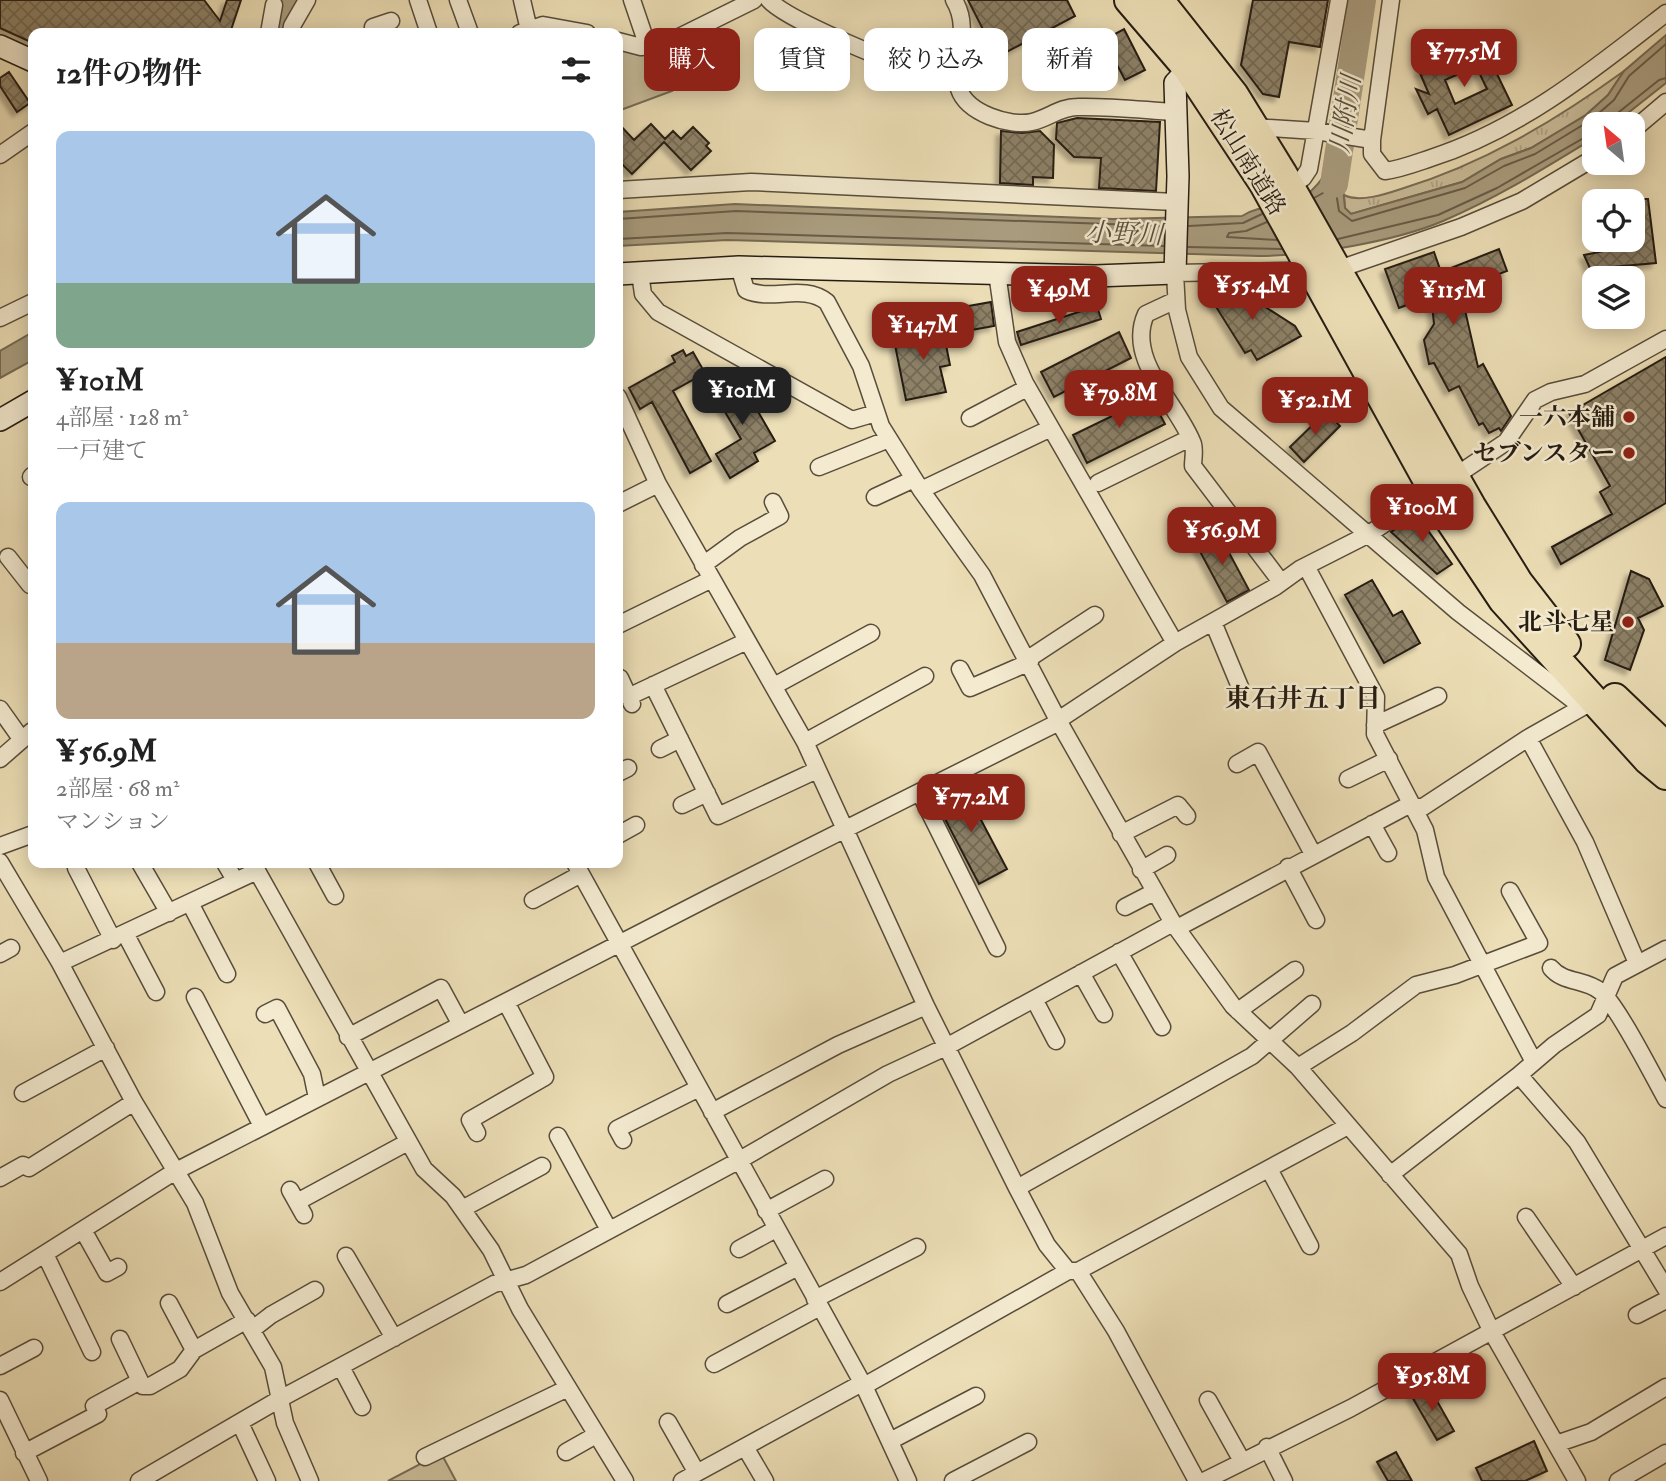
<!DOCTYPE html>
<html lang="ja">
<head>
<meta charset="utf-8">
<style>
  body { margin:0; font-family:"IM FELL Double Pica","Noto Serif JP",serif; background:#f6f6f6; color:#222; height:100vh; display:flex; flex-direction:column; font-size:26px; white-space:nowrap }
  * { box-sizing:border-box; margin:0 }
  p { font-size:23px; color:#767676 }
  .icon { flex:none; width:38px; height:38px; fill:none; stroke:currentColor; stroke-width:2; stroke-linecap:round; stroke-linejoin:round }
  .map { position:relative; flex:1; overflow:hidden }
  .details { position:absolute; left:28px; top:28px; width:595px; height:840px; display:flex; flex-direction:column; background:#fff; border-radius:14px; box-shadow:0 4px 18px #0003 }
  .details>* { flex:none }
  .banner { position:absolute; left:644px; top:28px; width:665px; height:63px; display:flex; gap:14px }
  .needle { width:46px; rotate:331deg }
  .tools { position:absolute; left:1582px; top:112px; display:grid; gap:14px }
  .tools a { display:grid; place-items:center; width:63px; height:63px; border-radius:14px; background:#fff; box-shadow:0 4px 18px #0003; font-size:35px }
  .price { position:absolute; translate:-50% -60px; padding:0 16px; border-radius:14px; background:#8f2418; color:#fff; font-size:23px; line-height:46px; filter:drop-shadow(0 2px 4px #0008) }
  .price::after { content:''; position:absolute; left:50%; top:42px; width:21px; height:16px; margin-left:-10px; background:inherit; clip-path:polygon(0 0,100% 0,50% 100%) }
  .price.active { background:#222; color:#fff }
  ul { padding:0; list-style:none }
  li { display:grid; align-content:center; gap:14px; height:371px; padding:0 28px }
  li span { display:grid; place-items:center; height:217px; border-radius:14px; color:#555 }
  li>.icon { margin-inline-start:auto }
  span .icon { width:126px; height:126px; fill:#fffc; stroke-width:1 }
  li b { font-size:30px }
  h2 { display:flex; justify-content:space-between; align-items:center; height:84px; padding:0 28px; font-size:30px }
  .pill { padding:0 24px; border-radius:14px; background:#fff; box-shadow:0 4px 18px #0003; font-size:24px; line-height:63px }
  .pill.active { background:#8f2418; color:#fff }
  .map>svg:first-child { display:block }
  .grass { fill:url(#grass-tufts); stroke:#786d56; stroke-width:2 }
  .green { fill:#cabd9a; stroke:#786d56; stroke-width:2 }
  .water { fill:#a99c7e; stroke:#756953; stroke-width:2 }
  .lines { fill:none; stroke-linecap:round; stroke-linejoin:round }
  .shore { stroke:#685c48; stroke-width:2 }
  .river { stroke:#a99c7e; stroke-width:28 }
  .building { fill:url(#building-cross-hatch); stroke:#261d12; stroke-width:2; fill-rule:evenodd; filter:url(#shadow) }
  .street-casing { stroke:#584d3b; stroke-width:19 }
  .secondary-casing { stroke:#261d12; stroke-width:24 }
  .highway-casing { stroke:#261d12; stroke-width:32 }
  .street { stroke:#f3ead0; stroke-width:16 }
  .secondary { stroke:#f3ead0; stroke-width:21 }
  .highway { stroke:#ecdeb6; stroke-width:28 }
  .poi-dot { fill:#8f2418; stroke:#f3ead0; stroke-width:2.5 }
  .labels { text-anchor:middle; stroke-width:5; stroke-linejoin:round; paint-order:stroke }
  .street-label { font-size:24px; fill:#261d12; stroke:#f3ead0 }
  .poi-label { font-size:24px; font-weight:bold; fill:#261d12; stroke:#f3ead0; text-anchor:end }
  .water-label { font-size:26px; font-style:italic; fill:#5a503d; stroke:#f3ead0 }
  .neighbourhood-label { font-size:26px; font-weight:bold; fill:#261d12; stroke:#f3ead0 }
</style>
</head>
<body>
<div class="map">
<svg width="1666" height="1481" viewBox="0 0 1666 1481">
  <defs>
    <pattern id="grass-tufts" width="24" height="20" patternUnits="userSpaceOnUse" patternTransform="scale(1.75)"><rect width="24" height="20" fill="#cabd9a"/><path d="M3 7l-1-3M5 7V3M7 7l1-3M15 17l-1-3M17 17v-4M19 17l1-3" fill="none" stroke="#ada284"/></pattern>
    <pattern id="building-cross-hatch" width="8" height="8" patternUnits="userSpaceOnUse" patternTransform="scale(1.75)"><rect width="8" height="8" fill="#8d8167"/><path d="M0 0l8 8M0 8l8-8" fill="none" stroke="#736953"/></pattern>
    <filter id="shadow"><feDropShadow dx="-4.5" dy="4.5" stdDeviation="2" flood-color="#0004"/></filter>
  </defs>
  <rect width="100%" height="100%" fill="#ecdeb6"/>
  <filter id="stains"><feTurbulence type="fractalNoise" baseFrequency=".00286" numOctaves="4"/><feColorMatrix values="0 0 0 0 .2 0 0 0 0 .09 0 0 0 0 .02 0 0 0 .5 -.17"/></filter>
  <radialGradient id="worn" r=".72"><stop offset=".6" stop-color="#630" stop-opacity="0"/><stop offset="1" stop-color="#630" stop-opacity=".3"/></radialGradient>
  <path class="grass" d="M1624,71L1608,95L1586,115L1531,148L1501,159L1462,182L1351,214L1345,208L1344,195C1359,203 1386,194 1401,189C1483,164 1555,121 1624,71Z"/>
  <path class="green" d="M618,48L654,54L672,91L618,111Z
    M441,1453L456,1481H388Z"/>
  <path class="water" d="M1666,35V83L1614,124H1594V138C1545,168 1497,198 1443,221C1396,241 1310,256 1259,256L727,240L618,246V212L735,204L1113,219L1242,216C1260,205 1271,209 1289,204C1317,194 1326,173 1339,149L1345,208L1351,214L1462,182L1501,159L1531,148L1586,115L1608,95L1624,71Z
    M33,332V360L0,378V351Z"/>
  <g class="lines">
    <path class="shore" d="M1611,124L1614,116L1659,80L1666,78
      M1314,198L1323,193L1330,181L1334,180L1339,211L1352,221L1465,188L1504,166L1535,154L1591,120L1614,100L1629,76L1666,44
      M618,219L736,211L1164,226
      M1267,222L1246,231L1229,233L1227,237L1277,240
      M1189,226L1243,223L1262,214
      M618,239L727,233L1164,246
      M1338,239L1438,215L1497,188L1594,132
      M1188,247L1282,249"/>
    <path class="river" d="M280,33L294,0
      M1334,184L1362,0"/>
  </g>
  <path class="building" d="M0,0H204L220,21L227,0H241L230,33H33V43L0,28Z
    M968,0H1067L1075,16L997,57Z
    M1253,0H1328L1320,47L1289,42L1279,97L1263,94L1241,65Z
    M1124,29L1145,70L1125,80L1104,40Z
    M1481,41L1512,105L1449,135L1437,109L1428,114L1416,89L1429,94L1419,71ZM1476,66L1487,89L1455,104L1445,80Z
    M9,72L30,103L17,112L0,86V78Z
    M1077,118L1160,122L1156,191L1099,188L1101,158L1074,157L1056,139L1057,123Z
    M618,123L634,140L651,124L665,139L673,131L681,139L693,127L709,143L706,146L711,151L691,170L664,142L632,174L618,160Z
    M1001,131L1022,133L1040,131L1054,145L1053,178L1033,177V185L1000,183Z
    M1633,199H1648L1656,263L1612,267V271L1593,275L1584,255L1604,251L1603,240H1633Z
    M1499,249L1507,271L1454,291L1465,310L1478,367L1483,364L1511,416L1501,431L1499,428L1489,433L1483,423L1479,425L1459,386L1449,391L1434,363L1429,364L1424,340L1434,324L1431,296L1399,308L1385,269L1434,252L1441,272Z
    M1213,283H1228L1295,326L1301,336L1257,360L1251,350L1245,353L1213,302Z
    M991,302L994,326L960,332L957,308Z
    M1097,306L1101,319L1021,345L1017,332Z
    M942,325L950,365L940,367L946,392L906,400L895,345L906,340L905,333Z
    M1119,332L1131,358L1054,397L1041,372Z
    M683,350L686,356L693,352L705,373L673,391L711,461L690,473L652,402L640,409L629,388L675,362L672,356Z
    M1666,357V503L1561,564L1552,547L1612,514L1600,492L1610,486L1569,413Z
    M737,375L775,441L754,453L758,461L730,478L716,454L741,439L712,390Z
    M1151,397L1165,424L1087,463L1073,435Z
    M1326,412L1340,426L1304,462L1290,447Z
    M1417,515L1452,564L1437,574L1391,532Z
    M1218,532L1249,590L1227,602L1196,544Z
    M1631,571L1649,579L1663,606L1638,618L1644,630L1630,670L1605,660Z
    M1372,580L1393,616L1402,611L1420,643L1384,663L1345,595Z
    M962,784L1007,869L979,884L934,798Z
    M1428,1385L1454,1431L1437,1440L1411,1395Z
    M1534,1441L1547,1471L1525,1481H1482L1476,1468Z
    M1396,1452L1412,1481H1388L1377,1462Z"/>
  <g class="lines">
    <defs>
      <path id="street" d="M418,0L429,33
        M458,0L470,33
        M522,0L529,30
        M632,0L648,47
        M769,0C786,19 882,59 910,67C925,71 941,74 957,77
        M954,0C973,32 950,59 959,89C967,113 1009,127 1032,122C1049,118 1060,107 1077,107C1109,106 1142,110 1174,112
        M1391,0L1372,140V154L1385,171C1401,169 1416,163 1431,158C1521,129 1593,70 1666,13
        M269,33L274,5
        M291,33L292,26L307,0
        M375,33L373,27L391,21
        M520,33L543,25L587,33
        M618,41L641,47L663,45L754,0
        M1254,127L1316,131L1372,140
        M1633,130L1666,102
        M0,155L33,132
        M1290,186L1303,178L1309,169L1339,0
        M618,190L751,182L1175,202
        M739,267L746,290C772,302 803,283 827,302L861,366L881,426L921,490L982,575L1059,722L1173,923L1233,1006L1298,1067L1459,1254L1470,1286L1492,1332L1577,1481
        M640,273L643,294L658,312L852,420L876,413
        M997,273L1007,342L1025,383L1175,643
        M1176,300L1146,314C1125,360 1179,405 1193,444C1195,451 1193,459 1193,466L1281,582
        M0,318L33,302
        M618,397L658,484L805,742L926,1006L1017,1188L1047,1245L1068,1271
        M970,418L1027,388
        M819,467L889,439
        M31,477L33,475
        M1098,483L1190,438
        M921,490L1049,429
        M875,497L914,479
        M618,504L658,484
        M8,557L30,585L33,583
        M703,565L740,538L780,516L773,502
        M1306,566L1376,697L1375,734L1425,830L1436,877L1534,1062
        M1213,622L1240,687
        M618,625L712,579
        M1028,659L1095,615
        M960,669L970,688L1030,662
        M620,678L632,704
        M653,685L718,816L817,770
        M774,686L871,633
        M628,697L747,641
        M1582,707L1458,612L1221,408L1189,357L1177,310L1175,273L1336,270L1461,227L1522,201L1594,158
        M0,709L22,740
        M1060,719L1175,643L1275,587L1300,569L1369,534L1506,442L1535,400L1551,392L1585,384L1666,339
        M1375,725L1438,696
        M1528,738L1585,842L1637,963
        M805,742L925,676
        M660,749L680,739
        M0,759L32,731
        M1237,764L1258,752L1313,854
        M618,773L628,768
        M1348,779L1389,759
        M920,793L997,948
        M682,805L707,793
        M1372,824L1388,853
        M1121,834L1178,805L1187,816
        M618,835L636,825
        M0,846L33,834
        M0,862L60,963L257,871L424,1169L453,1196L491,1250L520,1309L625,1481
        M140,863L169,913
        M225,863L235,880
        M317,863L335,896
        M575,863L864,1386L908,1481
        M1288,867L1316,920
        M76,868L113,940
        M1141,870L1167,855
        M533,900L581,874
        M190,903L227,974
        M1125,907L1154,892
        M1179,927L1405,807H1423L1528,738L1588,704
        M126,935L156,992
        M1119,952L1162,1027
        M0,954L11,948
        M60,963L134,1102L195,1203L230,1293L273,1367L285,1423L310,1481
        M1551,968C1563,983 1585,979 1600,991C1617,1004 1653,1076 1666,1099
        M1081,973L1104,1014
        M195,997L262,1126
        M1034,999L1056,1041
        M1238,1011L1295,970
        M265,1014L277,1008L312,1074L317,1098
        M348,1037L441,988L461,1025
        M1298,1067L1352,1033L1416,985L1455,975L1539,943L1510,891
        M1519,1075L1577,1142L1666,1289
        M23,1093L106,1048
        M712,1112L838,1045L926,1006
        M477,1133L470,1120L545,1077L506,1002
        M558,1136L609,1230
        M623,1140L617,1129L699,1088
        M1269,1169L1310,1246
        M1390,1175L1519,1075L1554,1045L1598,1015L1615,976L1666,949
        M0,1178L23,1165L29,1168L134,1102
        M1017,1188L1252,1056L1312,1004
        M290,1190L304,1215
        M297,1202L408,1142
        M462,1209L542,1166
        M766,1211L825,1179
        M1526,1217L1574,1287
        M83,1230L107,1273L118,1267
        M739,1249L776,1229
        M45,1254L92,1352
        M346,1256L394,1338
        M1078,1271L1116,1331L1197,1481
        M0,1282L174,1172L712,896L1059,722
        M815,1299L917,1247
        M169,1303L194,1350
        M727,1304L798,1267
        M1637,1315L1666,1300
        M253,1329L271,1315L315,1290
        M120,1339L140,1381
        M714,1364L820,1307
        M0,1366L34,1348
        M341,1367L362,1407
        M864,1386L1068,1271H1078L1348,1126
        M0,1400L39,1481
        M1208,1400L1242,1461
        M668,1422L697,1473
        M240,1423L267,1481
        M890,1441L976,1396
        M1556,1444L1591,1432L1666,1387
        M745,1447L765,1481
        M1267,1447L1284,1481
        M566,1452L596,1435
        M24,1453L98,1414L94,1406L140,1381L143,1386H150L180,1369L194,1350L247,1320
        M425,1457L568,1388
        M139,1481L278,1400L494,1284L526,1275L738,1161L888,1074L946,1047L1173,923
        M682,1481L862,1383
        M953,1481L1028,1442
        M1204,1481L1351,1408L1666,1236
        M1618,1481L1666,1453"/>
      <path id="secondary" d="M0,46L33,61
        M618,274L739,267L1095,276L1175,273L1178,176L1175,83L1197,60
        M0,420L33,401"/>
      <path id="highway" d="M1129,0L1188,69L1264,184L1449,519L1503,600L1648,760L1666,775
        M1159,0L1234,95L1282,173L1471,506L1518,582L1566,644
        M1615,698L1666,747"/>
    </defs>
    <use href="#street" class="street-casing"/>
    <use href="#secondary" class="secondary-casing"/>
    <use href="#highway" class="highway-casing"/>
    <use href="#street" class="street"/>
    <use href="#secondary" class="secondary"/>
    <use href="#highway" class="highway"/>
  </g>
  <g class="poi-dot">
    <circle cx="1629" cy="417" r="7"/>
    <circle cx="1629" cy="453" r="7"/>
    <circle cx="1628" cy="622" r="7"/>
  </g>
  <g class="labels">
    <g class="street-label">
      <text transform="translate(1248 162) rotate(58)" y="8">松山南道路</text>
    </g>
    <g class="poi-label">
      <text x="1615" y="425">一六本舗</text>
      <text x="1615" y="461">セブンスター</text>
      <text x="1614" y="630">北斗七星</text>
    </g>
    <g class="water-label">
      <text transform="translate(1345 114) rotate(-81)" y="9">川附川</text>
      <text transform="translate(1124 233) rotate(2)" y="9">小野川</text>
    </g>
    <g class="neighbourhood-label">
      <text x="1303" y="707">東石井五丁目</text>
    </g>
  </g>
  <rect width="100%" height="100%" filter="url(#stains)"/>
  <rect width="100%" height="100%" fill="url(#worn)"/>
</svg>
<div class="tools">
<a><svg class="needle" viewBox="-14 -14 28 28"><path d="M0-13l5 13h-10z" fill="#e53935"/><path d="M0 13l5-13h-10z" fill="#767676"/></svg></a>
<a><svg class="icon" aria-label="locate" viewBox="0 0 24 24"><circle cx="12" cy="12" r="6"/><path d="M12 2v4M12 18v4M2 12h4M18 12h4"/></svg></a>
<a><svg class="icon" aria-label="layers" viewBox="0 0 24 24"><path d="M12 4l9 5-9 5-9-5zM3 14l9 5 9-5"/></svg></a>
</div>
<b class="price" style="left:1464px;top:89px">¥77.5M</b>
<b class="price" style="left:1252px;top:322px">¥55.4M</b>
<b class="price" style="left:1059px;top:326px">¥49M</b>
<b class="price" style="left:1453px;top:327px">¥115M</b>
<b class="price" style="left:923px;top:362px">¥147M</b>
<b class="price active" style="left:742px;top:427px">¥101M</b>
<b class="price" style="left:1119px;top:430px">¥79.8M</b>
<b class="price" style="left:1315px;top:437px">¥52.1M</b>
<b class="price" style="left:1422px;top:544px">¥100M</b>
<b class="price" style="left:1222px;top:567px">¥56.9M</b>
<b class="price" style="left:971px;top:834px">¥77.2M</b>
<b class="price" style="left:1432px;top:1413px">¥95.8M</b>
<div class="banner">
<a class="pill active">購入</a>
<a class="pill">賃貸</a>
<a class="pill">絞り込み</a>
<a class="pill">新着</a>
</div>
<section class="details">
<h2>12件の物件<svg class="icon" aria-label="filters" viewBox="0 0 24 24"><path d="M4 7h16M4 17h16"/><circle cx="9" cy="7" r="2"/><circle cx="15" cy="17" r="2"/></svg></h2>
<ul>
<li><span style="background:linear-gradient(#a9c7e8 70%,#7fa58c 0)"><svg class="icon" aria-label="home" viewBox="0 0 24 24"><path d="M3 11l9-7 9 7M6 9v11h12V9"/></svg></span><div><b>¥101M</b><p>4部屋 · 128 m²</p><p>一戸建て</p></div></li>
<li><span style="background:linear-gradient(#a9c7e8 65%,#b9a48a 0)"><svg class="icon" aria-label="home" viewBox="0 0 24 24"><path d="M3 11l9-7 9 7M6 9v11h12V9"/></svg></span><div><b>¥56.9M</b><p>2部屋 · 68 m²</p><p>マンション</p></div></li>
</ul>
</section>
</div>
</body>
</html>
